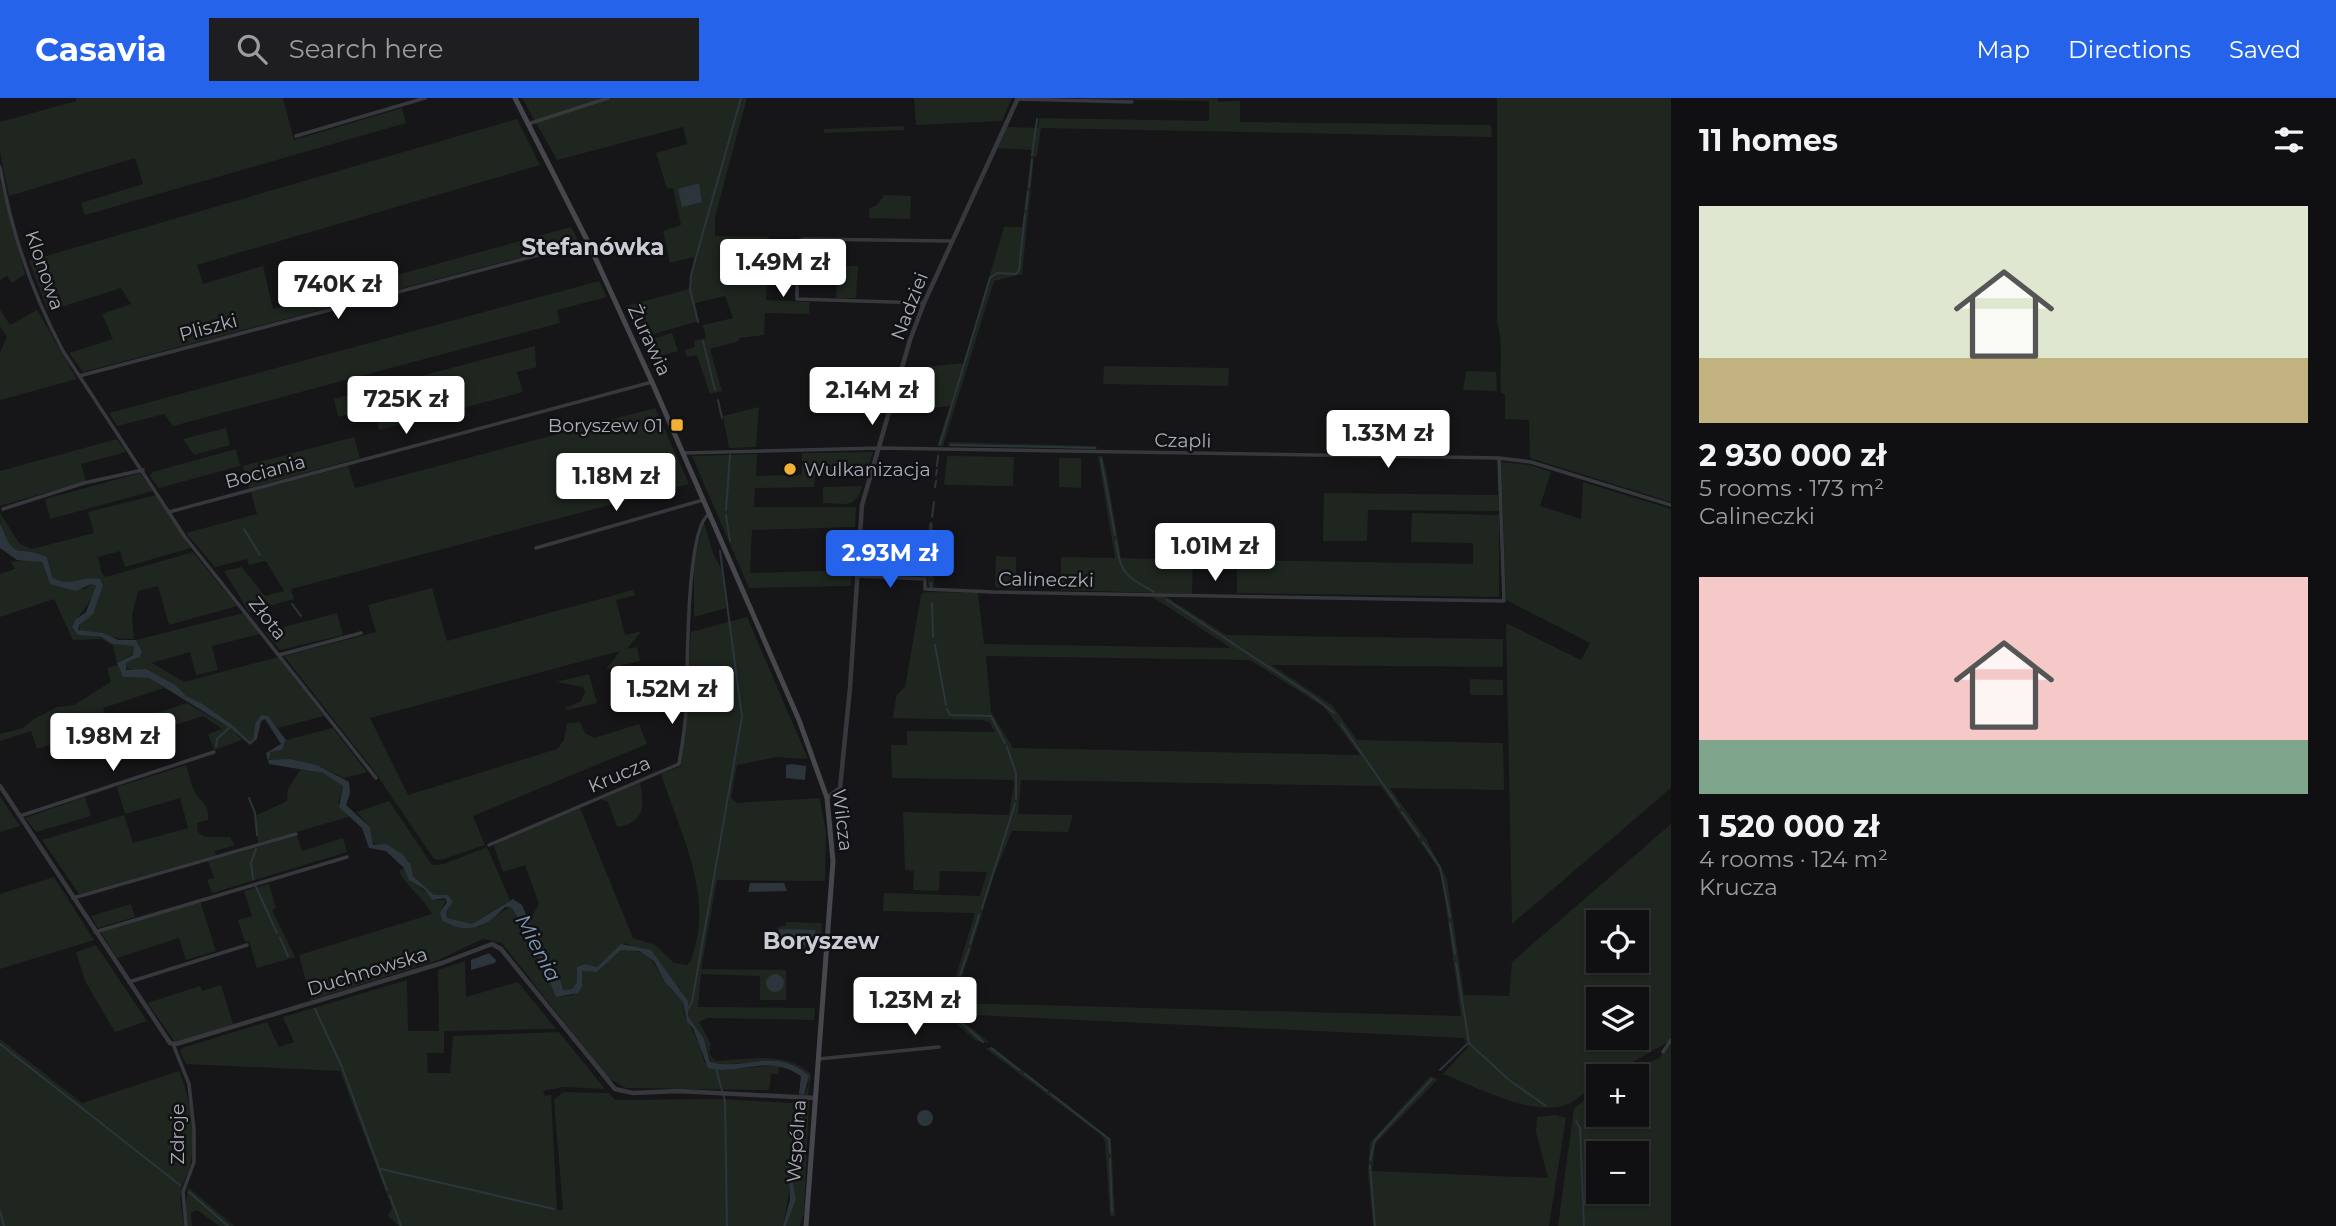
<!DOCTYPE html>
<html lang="en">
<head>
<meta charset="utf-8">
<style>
  body { margin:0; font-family:Montserrat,sans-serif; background:#1e1e20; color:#f1f3f6; height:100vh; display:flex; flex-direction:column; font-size:26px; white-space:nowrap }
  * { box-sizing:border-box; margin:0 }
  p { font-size:23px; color:#9c9d9f }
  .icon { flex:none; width:38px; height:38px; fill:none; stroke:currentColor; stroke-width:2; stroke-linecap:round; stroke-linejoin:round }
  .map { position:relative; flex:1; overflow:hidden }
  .sheet { display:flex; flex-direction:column; background:#101012; width:665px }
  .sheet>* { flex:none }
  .tools { position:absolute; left:1586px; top:812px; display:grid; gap:14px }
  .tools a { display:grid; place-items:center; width:63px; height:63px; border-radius:0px; background:#101012; box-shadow:0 2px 5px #0004,0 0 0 2px #303032; font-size:35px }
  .price { position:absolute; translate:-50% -60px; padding:0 16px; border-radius:7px; background:#fff; color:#222; font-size:23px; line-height:46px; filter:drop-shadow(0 2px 4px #0008) }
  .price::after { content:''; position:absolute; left:50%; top:42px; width:21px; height:16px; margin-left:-10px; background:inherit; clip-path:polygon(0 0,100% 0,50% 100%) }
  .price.active { background:#2563eb; color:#fff }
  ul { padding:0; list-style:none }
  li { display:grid; align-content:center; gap:14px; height:371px; padding:0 28px }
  li span { display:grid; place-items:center; height:217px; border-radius:0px; color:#555 }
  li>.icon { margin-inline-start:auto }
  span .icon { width:126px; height:126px; fill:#fffc; stroke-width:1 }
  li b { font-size:30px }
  h2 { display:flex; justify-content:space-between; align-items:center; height:84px; padding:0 28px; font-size:30px }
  header { display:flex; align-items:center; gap:42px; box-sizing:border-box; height:98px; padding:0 35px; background:#2563eb; color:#fff }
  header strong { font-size:33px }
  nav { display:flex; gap:38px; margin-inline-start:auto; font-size:24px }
  .search { width:490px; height:63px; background:#1e1e20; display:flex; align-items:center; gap:18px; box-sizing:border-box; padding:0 24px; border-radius:0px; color:#9c9d9f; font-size:26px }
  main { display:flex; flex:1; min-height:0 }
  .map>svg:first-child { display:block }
  .green { fill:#1e261f; fill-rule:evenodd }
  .water { fill:#2c353c }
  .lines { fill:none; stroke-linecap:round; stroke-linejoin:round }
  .stream { stroke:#2c353c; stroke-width:2 }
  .minor { stroke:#37383d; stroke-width:3.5 }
  .tertiary { stroke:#37383d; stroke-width:4.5 }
  .secondary { stroke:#45474d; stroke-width:5 }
  .poi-dot { fill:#f2b134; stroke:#111113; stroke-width:2.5 }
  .labels { text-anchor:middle; stroke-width:5; stroke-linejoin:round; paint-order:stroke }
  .street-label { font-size:19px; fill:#a8adb8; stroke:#111113 }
  .poi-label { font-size:19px; fill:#a8adb8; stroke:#111113; text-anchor:end }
  .water-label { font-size:21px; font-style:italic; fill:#7f9bb3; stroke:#111113 }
  .quarter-label { font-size:23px; font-weight:bold; fill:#c9ccd4; stroke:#111113 }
</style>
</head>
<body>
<header>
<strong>Casavia</strong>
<div class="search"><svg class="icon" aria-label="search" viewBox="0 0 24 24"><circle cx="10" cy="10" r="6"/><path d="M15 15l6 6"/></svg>Search here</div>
<nav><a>Map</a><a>Directions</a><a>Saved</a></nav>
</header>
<main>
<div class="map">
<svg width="1671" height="1128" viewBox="0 0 1671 1128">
  <rect width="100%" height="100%" fill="#161618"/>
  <path class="green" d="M76,0H283L294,42L402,10L406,25L85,117L81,105L143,86L135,60L9,98L0,54V24L76,3Z
    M522,0H747L715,119V138L769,139L766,202L810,204L809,216L765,215L764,237L739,240V243L710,251L722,293L710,296L697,257L687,259L685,252L695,249L694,243L706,240L703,227L733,220L725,198L695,205L699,223L640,240L626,208L689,191L694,159L670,165L663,133L681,127L673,90L667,91L656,55L687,46L683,29L557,62Z
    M914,0H1012L1002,23L916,27Z
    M1083,0H1218V4L1240,3V24L1491,27L1492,39L1041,30L1037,58L1034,59L1022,176L994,183L943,348H937L950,308L930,310L928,289L898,293L905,271L964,265L1004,129H1022L1032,52L997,50L1007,29L1038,30L1039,20L1209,23V3L1079,1Z
    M1497,0H1671V404L1530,360L1529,322L1505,321V296L1501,295C1499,271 1504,248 1497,224Z
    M517,21L540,67L197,167L203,186L263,168L273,211L571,129L579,144L83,274L69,255L113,241L102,216L131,206L121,190L48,213L29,163Z
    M904,28V32L824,35V31Z
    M0,83L25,176L12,185L7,178L0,182Z
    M884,97L911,98L910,121L869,120V111L877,107Z
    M838,168H858L856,200H836Z
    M599,183L607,199L557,212L560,225L173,328L164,316L117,328L109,315Z
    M0,211L10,227L37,212L77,281L0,302V255L7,238L0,229Z
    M672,235L678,253L650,261L642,244Z
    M535,248L536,269L517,274L523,294L379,332L373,310L338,319L334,301Z
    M1104,268L1229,270L1228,288L1103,286Z
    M1466,273L1496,274L1497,293L1463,292Z
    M759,309L756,349L729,350L723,318Z
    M655,310L689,386L291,491L294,501L249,514L224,473L242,469L265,498L284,493L266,463L249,467L247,461L215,469L186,435L257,416L251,394L348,368L355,390Z
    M226,330L230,347L194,357L183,341Z
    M354,339L360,360L249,390L243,368Z
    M117,341L126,354L81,366L86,383L0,408V373Z
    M949,344L1095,348L1098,350L948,348Z
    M236,351L240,368L159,390L150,378L152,374Z
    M873,354L866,375L815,376L814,389L755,390L754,409H856L855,429L752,432L750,475L852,472L851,488L749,490L692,358L757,356L756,378L802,377V355Z
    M947,358L1014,359L1013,388L944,387Z
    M1098,358H1102L1106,371L1121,460L1193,462L1192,496L1061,492V459L1115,460Z
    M1059,360H1081V390L1059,389Z
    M1501,364L1530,367L1551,374L1540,408L1581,421L1583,384L1671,411V690L1512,826L1506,525L1581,562L1590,545L1506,502Z
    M140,375L153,393L50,421L45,401Z
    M862,388C856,412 844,405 823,405V389Z
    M1324,395L1498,397L1499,413L1368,412L1367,443H1323Z
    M156,397L191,450L125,469L120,453L98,459L102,476L106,479L193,454L237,508L169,527L158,488L138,493L132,518L134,541C115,542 100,535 80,535L79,527L92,516L103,488L93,480C77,484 66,489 52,479L47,459C37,455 28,458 18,455C4,450 0,428 0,415L19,445L32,451L94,435L88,414Z
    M1412,415L1499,417V499L1237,495V462L1473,466V445L1411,444Z
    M704,425L713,455L722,473L726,510L694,519V462Z
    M929,425L933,426L934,489L928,488V480L923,479Z
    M996,458L1016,459V491L995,489Z
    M29,461L42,464L50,486L85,491L91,486L96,488C92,506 76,518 72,531L78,537C98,537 113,545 133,546L136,554L117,565L113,548L102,541L73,542L54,501L0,519V476L15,471L11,464Z
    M432,490L447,543L633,492L635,497L616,502L625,537L642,533L627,551L637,549L640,563L606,571L620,553L370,620L408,697L557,651L564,642L567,625L580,624L585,635L594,640L639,626L647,646L473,718L485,747L441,762L434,761L374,673L284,558L376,534L368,507Z
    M924,494L978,495L984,546L1231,550L1151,498H1165L1226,537L1503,541V569L1272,567L1333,608L1357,642L1503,645L1504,692L1390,690L1426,741L1447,781L1464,897L1509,898L1512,864L1671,726V940L1668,944L1608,978H1598V984C1589,990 1581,999 1572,1004C1539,1023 1477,989 1443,976L1468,949L1464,940L954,916L990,945L977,943L946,918L945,914L975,815L883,813L884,795L980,798L987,774L940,773L939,793L913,792L914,773L905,772L903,714L1009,717L1014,685L1013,682L892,680L891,647H907V633L995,634L989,624L981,622L893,620L896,598L905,589L921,497ZM986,558L1250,562L1324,609L1360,657L1013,650L991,614ZM1021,682L1381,688L1438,770L1442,781L1461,918L954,905L995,774L1012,733L1068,734L1073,717L1018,716ZM1598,824H1636V863H1598ZM1598,901H1636V940H1598Z
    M243,515L260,536L212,548L218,572L196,577L190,554L152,565L184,584L278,559L324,618L278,630L265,617L255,626L253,642L249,643L201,605L189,600L155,576L124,570L126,565L137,561L139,547L136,542Z
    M337,515L343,537L280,552L265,534Z
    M747,519L808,661L777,659L737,667L731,700L737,705L820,700L826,735L825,783L717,782L701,871L786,872V902H760V878L701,876L698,909L815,910L814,922L708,920L699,924L711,946L709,955L715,963C749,962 783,952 811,976L808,997H804L809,985C790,945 744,973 711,964L704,941L688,918V904L679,889L669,881L656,860L625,845L597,869L585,866L577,869V884L572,891L563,892L559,876L545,861L529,823L539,806L525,767L503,774L494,749L496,745L580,710L633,840L655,847L674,865L687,867C693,861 693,856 695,848C711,791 678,729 661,676L681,668L691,534Z
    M118,567L123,579L149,580L164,590L103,610L109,628L37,651L31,633L0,643V636L23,630L34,621L57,609L74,607L111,584L107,570Z
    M589,576L597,605L568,612L565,610L581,603L585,594L583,589L556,584Z
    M1470,581L1503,582V597H1470Z
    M187,605L232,631L242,642L214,652L208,636L222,631L203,618L117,646L112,632L116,628Z
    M333,630L367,674L344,680L317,667L290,661L272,663L268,659L270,654L282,652L286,642Z
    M186,667C189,675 191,689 196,696C204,705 209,709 208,722L197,725L198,734L205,739H230L235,747L215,753L216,757L79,796L42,742L124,717L133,745L188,730L180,700L125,716L117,689Z
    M301,671L324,675L343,688L338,705L352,718L258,745L255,718L287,703L288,691Z
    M640,684C644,707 646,725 617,729L608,704L601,701Z
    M0,698L20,728L0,734Z
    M85,699L91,718L36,734L25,720Z
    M389,703L432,767L444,766L487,749L510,802L472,826L447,821L446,814L453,804L434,797L413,778L408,762L371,744L370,729L357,714Z
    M297,738L302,753L343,740L347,754L212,795L207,782L214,780L208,763Z
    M404,770C410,785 423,788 432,802H446L440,814L449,827L479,829L511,808C521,819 551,883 556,899L574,897L581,873L597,874L621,852L629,850L649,858L669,889L683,904L684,916L700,947L704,964L723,972L780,967L778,976H771L769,992L626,990L608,980L502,845L483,841L436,863L311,902L299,857L432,816C423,799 407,790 399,773Z
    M54,779L94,842L0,871V796Z
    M269,786L276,810L272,812L295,859L257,870L249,843L245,844L238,822L252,818L244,793Z
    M200,803L216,853L186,862L179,840L117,860L100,833Z
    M131,806L135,819L98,830L91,818Z
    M786,824L822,825L820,851L775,852L778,829L786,827Z
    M96,847L147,923L115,934L85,883L76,854Z
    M465,863L466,899L518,884L556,931L444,933V955H427L428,975H450L453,938L559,934L605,991L563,989L543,993L545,998L551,997L557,1112H563L554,1002L563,994L609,995L615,1002L721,1001L791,1005L799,1002L802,1011C795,1049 791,1089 783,1128H399L388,1118L392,1110L340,973L186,966L180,953L182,950L267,924L279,949L294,944L283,919L407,882L408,933H439L438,872Z
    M221,887L233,926L175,944L147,905L200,888L202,893Z
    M0,941L82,1005L179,973C191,1001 195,1034 191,1064C190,1072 186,1078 183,1085C178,1098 182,1114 184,1128H0Z
    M1671,947V1128H1558L1574,1010L1598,992V1017H1636V978H1617L1659,960ZM1598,1055H1636V1094H1598Z
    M985,950H994L1111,1041L1115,1118H1110L1105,1043L1101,1037Z
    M1430,978L1438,981L1375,1046L1372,1073L1548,1080L1536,1034L1537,1019L1556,1017L1566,1020L1549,1128H1373L1368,1074L1370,1045Z
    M809,1002L804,1115L800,1128H786L796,1102L793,1085L802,1046L799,1031L806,1008L804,1003Z
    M188,1089L234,1128H219L197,1112L191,1115L192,1128H188L185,1113Z"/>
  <path class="water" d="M696,86H699L702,104L682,109L678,91Z
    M0,425C16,466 14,445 47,459L52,479C70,491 82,477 100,481L103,488L93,516L79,527L78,532L103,535L118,542H136L142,554L140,559L126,565V572L146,571L175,587L186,598L201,605L231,626L249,643L253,642L255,626L261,617L268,618L286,642L282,652L270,654L269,662L290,661L317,667L349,684L350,695L346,707L370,729L373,747L386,746L402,756L411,767L413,778L434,797H448L453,804L446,814L447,820L472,826L513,801L522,807L545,861L559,876L563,892L572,891L577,884V869L585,866L597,869L621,846L651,852L688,903V918L704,941L710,964C747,974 774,947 809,978L804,997L799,996L801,978C767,955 743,978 708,970L693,930L687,924L683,904L665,884L654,863L639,853L621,852L597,874L582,873V888L578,895L556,899C551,884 521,820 511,809H505C487,829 466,838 442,822L440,814L447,804L445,800L432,802L424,791L409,782L404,770L386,753L369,750L362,730L339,709L343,688L323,675L269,666L266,655L281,646L265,621L261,623L257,641L250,647L232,631L149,580L123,579L117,565L133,557L134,548L113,546L101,539L78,537L72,530L75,522L86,514L96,488L91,486L76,493L50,486L42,464L17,462L0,450Z
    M791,666L806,668L805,682L786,680V667Z
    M750,785H784L787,793L748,794Z
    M779,831L815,832L816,846L778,848Z
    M489,855L496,862L495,865L471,872V862Z
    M766 885a9 9 0 1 1 18 0a9 9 0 1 1-18 0Z
    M799,1002L804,1003L807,1008L799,1031L802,1046L793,1085L796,1102L786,1128H783L790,1102L789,1077L798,1050L795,1037L802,1011Z
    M917 1020a8 8 0 1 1 16 0a8 8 0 1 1-16 0Z"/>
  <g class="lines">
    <path class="stream" d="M1032,57L1037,21
      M1029,89L1032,62
      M1026,111L1028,94
      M698,224L690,191L691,177L741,0
      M703,243L715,292
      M718,302L722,320
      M940,346L990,180L997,175L1016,176L1019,172L1025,116
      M951,347L1095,350
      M1101,361L1115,437
      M937,368L938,358
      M936,377L937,372
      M935,389L936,383
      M726,412L730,357
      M726,417L730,443
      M932,419L934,404
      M244,431L260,457
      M930,443L931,425
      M1116,443C1120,476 1126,478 1154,494
      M930,470L931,478
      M931,485V489
      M1167,502L1314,599L1334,615
      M932,505L933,539
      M292,506L301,518
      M935,547L946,607
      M947,611L950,617L991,618L1005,645
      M1341,626L1399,709
      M216,648L217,641L229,630
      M1007,649L1016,675V701
      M249,700L255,715L257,737
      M1402,714L1419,738
      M1423,744L1440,769L1450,819
      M253,781L251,765L256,751
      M256,789L277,835
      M982,810L1015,706
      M1450,825L1455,856
      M280,840L288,858
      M970,846L979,817
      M1456,865L1469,945L1509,982L1546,1008
      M960,877L969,851
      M953,897L958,883
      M950,907L951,903
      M315,911L342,969L387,1092
      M687,912L692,904L742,619L720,453
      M947,912L983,944
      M0,946L180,1087
      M991,950L1019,972
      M716,971L725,1003L727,1128
      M1440,972L1467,946
      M1025,976L1047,993
      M1051,996L1109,1041L1110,1055
      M1576,1023L1580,1030L1584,1128
      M1110,1061L1112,1114
      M1370,1062L1375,1042L1432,981
      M1370,1068L1375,1128
      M381,1071L554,1111
      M189,1094L228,1128
      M390,1098L401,1128
      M0,1113L4,1128"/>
    <path class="minor" d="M1017,1L1132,4
      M528,26L608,0
      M296,38L425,0
      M0,69C11,132 33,197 63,253L185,439L376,680
      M924,205L797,201V143L804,141L950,143
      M79,278L588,144
      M683,355L879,350L1499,360L1531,364L1671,407
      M3,411L84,385L143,372
      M169,414L652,284
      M536,450L703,402
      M856,478L925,481V491L993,494L1504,503L1499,360
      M279,557L361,535
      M20,718L214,654
      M489,747L679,666C682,648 685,630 686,612C688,579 685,431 709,416
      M73,800L296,736
      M95,834L347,759
      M129,884L247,847
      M173,946L189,986L194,1032V1064L183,1094L186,1128
      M1663,954L1671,942
      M818,961L939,949"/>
    <path class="tertiary" d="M0,688L170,945L176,946L442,865L492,846L501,851L615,991L633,995L678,993L815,1000
      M827,700L840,690L850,590L862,407L910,242L924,205L1018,0"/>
    <path class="secondary" d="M515,0L588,144L652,284L799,622L827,700L833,763L806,1128"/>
  </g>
  <g class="poi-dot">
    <rect x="670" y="320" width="14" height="14" rx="3.5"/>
    <circle cx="790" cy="371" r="7"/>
  </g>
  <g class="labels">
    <g class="street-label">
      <text transform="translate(45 172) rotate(71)" y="7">Klonowa</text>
      <text transform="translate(909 208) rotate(-69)" y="7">Nadziei</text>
      <text transform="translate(208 229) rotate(-15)" y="7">Pliszki</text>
      <text transform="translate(650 242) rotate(65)" y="7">Żurawia</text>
      <text transform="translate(1183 342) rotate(1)" y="7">Czapli</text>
      <text transform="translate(265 373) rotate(-15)" y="7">Bociania</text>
      <text transform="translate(1046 481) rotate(1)" y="7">Calineczki</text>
      <text transform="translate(268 520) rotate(52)" y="7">Złota</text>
      <text transform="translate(619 676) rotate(-23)" y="7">Krucza</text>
      <text transform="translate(843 722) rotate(83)" y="7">Wilcza</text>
      <text transform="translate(367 873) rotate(-17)" y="7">Duchnowska</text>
      <text transform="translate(177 1036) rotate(-90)" y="7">Zdroje</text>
      <text transform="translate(796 1043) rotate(-86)" y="7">Wspólna</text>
    </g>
    <g class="poi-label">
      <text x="663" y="334">Boryszew 01</text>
      <text x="804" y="378" text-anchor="start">Wulkanizacja</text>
    </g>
    <g class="water-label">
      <text transform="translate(538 850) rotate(62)" y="7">Mienia</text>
    </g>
    <g class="quarter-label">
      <text x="593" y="157">Stefanówka</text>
      <text x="821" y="851">Boryszew</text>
    </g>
  </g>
</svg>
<div class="tools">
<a><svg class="icon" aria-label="locate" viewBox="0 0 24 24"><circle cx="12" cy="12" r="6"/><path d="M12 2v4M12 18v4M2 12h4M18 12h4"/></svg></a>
<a><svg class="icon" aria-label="layers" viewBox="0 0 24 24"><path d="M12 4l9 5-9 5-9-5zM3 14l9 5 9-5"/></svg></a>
<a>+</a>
<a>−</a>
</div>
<b class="price" style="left:783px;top:201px">1.49M zł</b>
<b class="price" style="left:338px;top:223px">740K zł</b>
<b class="price" style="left:872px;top:329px">2.14M zł</b>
<b class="price" style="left:406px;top:338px">725K zł</b>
<b class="price" style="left:1388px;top:372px">1.33M zł</b>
<b class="price" style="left:616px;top:415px">1.18M zł</b>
<b class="price" style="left:1215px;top:485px">1.01M zł</b>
<b class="price active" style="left:890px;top:492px">2.93M zł</b>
<b class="price" style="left:672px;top:628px">1.52M zł</b>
<b class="price" style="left:113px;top:675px">1.98M zł</b>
<b class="price" style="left:915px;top:939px">1.23M zł</b>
</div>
<section class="sheet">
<h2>11 homes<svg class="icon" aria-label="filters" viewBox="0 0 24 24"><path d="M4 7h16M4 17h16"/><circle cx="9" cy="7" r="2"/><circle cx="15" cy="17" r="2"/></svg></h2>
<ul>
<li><span style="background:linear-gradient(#dfe7d0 70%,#c2b280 0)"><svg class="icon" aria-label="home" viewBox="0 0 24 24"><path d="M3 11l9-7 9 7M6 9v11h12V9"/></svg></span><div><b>2 930 000 zł</b><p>5 rooms · 173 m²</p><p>Calineczki</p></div></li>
<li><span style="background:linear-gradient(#f6c9c9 75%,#7fa58c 0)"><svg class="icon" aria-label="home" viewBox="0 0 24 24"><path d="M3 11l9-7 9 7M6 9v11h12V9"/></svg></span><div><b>1 520 000 zł</b><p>4 rooms · 124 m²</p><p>Krucza</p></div></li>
</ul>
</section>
</main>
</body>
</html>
